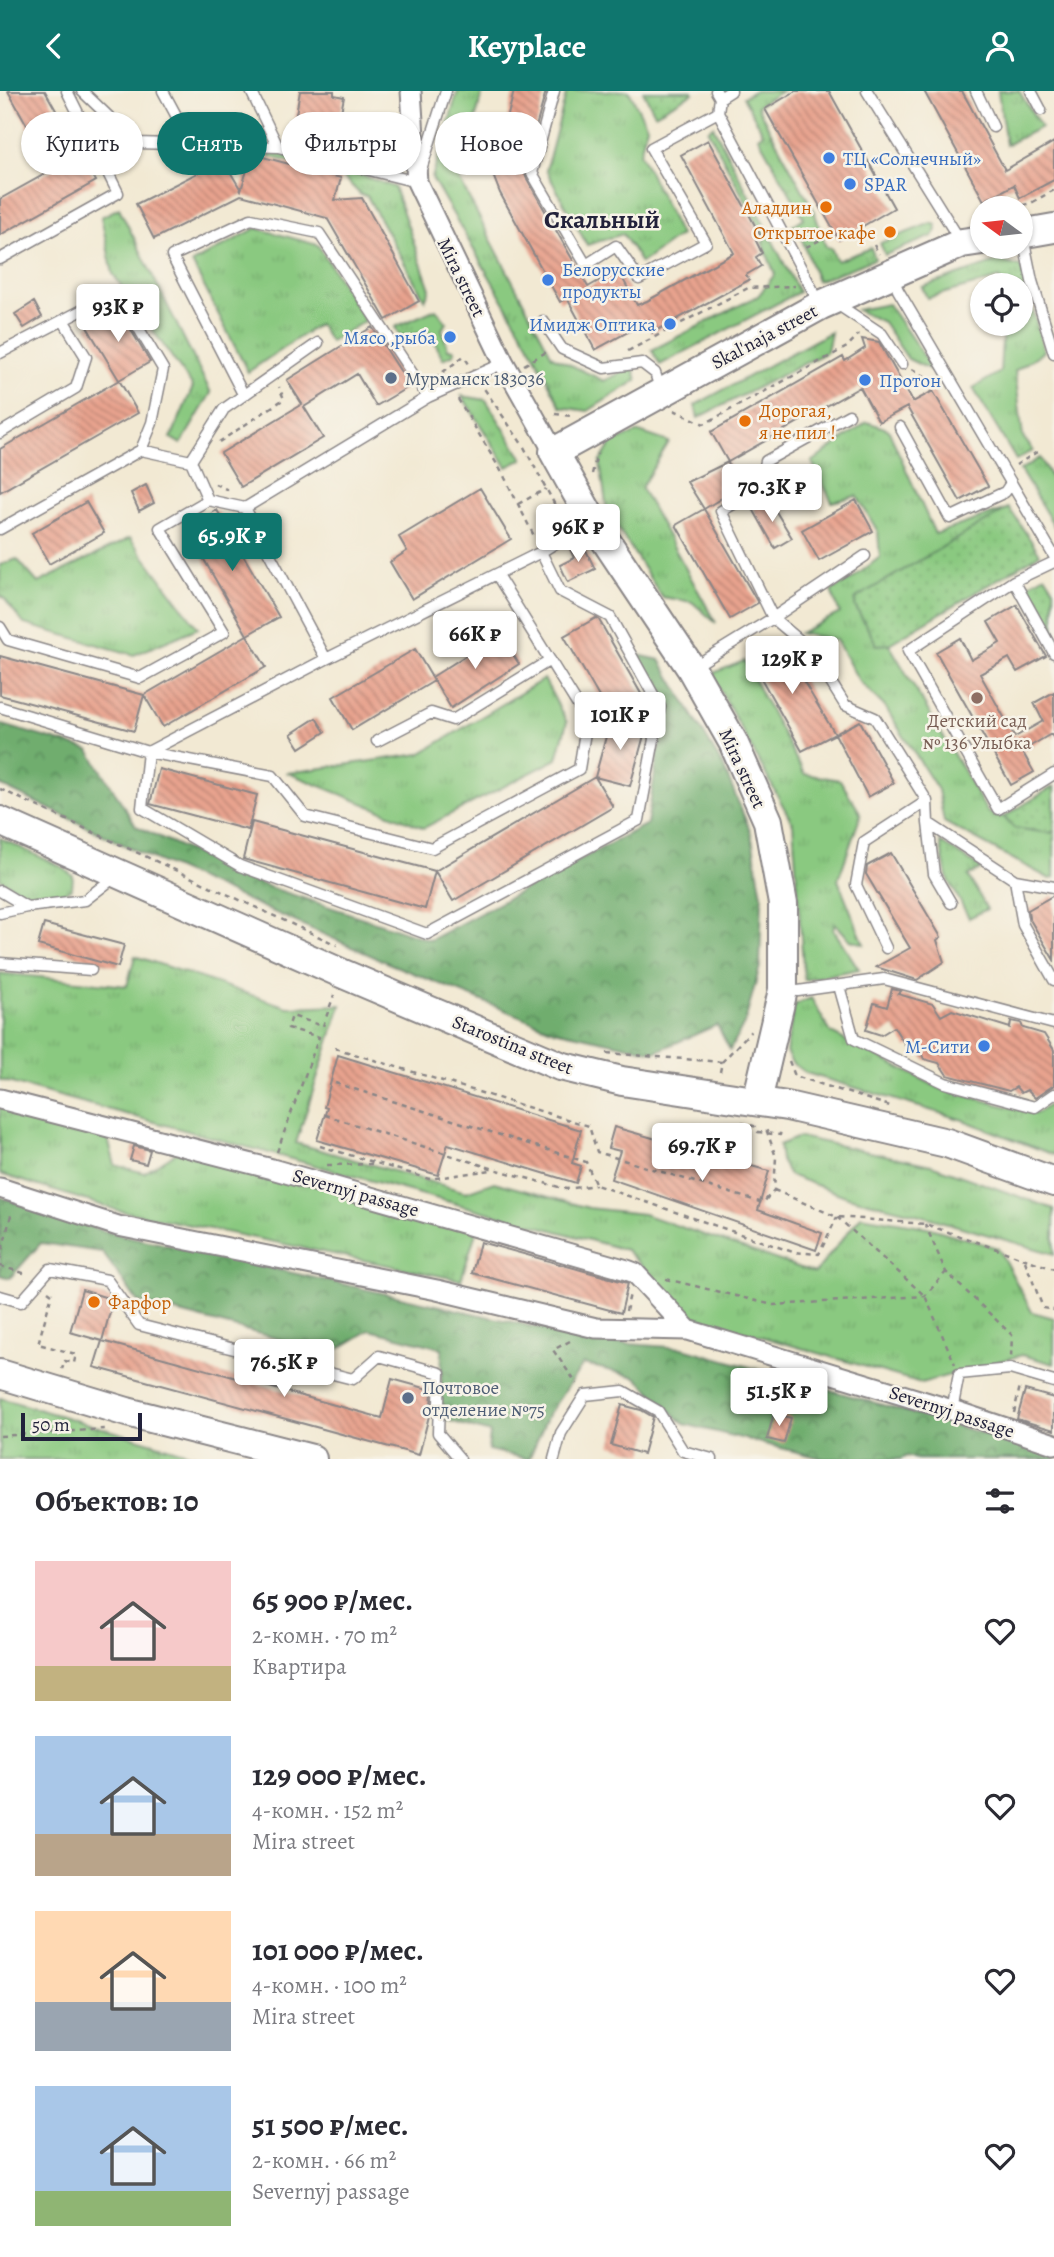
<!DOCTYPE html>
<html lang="ru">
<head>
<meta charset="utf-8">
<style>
  body { margin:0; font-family:Alegreya,serif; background:#f2f2f3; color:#2b2b33; height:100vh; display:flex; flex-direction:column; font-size:26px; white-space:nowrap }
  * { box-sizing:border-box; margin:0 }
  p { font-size:23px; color:#7c7c81 }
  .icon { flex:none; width:38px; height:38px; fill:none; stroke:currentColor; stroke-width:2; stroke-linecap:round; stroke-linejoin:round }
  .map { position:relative; height:1368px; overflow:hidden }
  .panel { display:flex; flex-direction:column; background:#fff; flex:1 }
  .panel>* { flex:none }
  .guide { position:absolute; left:21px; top:21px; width:700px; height:63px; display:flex; gap:14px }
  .needle { width:46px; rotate:285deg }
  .fabs { position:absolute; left:970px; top:105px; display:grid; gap:14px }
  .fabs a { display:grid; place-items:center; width:63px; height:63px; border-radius:50%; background:#fff; box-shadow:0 2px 5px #0004; font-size:35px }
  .scale { position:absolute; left:21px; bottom:18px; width:121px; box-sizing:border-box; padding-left:7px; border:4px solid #22223b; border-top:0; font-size:19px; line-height:24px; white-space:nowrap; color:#22223b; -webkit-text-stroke:5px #f7f3e8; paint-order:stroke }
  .price { position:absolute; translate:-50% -60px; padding:0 16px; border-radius:7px; background:#fff; color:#222; font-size:23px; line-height:46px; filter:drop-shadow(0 2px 4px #0008) }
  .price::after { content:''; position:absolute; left:50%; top:42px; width:21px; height:16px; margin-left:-10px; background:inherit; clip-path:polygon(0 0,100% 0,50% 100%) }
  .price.selected { background:#0f766e; color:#fff }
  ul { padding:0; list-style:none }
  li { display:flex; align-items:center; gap:21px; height:175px; padding:0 35px }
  li span { display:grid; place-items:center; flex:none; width:196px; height:140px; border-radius:0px; color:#555 }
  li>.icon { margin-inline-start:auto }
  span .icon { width:84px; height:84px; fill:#fffc; stroke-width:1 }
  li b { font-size:30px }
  h2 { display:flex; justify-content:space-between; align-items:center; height:84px; padding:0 35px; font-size:30px }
  .tag { padding:0 24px; border-radius:32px; background:#fff; box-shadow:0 2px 5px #0004; font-size:24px; line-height:63px }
  .tag.selected { background:#0f766e; color:#fff }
  header { display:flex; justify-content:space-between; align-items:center; height:91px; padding:0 35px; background:#0f766e; color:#fff; font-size:32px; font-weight:600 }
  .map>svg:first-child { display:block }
  .grass { fill:url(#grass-tufts); stroke:#56765e; stroke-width:2 }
  .forest { fill:url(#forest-crowns); stroke:#486854; stroke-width:2 }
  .park { fill:url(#park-dots); stroke:#56765e; stroke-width:2 }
  .building { fill:url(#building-back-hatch) }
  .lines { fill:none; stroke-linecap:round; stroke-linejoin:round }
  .lane-casing { stroke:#8a8687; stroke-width:13 }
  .street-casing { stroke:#8a8687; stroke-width:23 }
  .secondary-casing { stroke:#8a8687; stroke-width:32 }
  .path { stroke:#8a8687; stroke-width:2.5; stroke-dasharray:5 5; stroke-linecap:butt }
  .lane { stroke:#fff; stroke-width:10 }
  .street { stroke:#fff; stroke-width:19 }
  .secondary { stroke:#fff; stroke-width:28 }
  .shop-dot { fill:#3f7fe0; stroke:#f7f3e8; stroke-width:2.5 }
  .food-dot { fill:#e8710a; stroke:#f7f3e8; stroke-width:2.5 }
  .service-dot { fill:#5c6f8a; stroke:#f7f3e8; stroke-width:2.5 }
  .education-dot { fill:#8d6e63; stroke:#f7f3e8; stroke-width:2.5 }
  .labels { text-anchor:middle; stroke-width:5; stroke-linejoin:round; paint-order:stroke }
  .shop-label { font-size:19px; fill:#366cbe; stroke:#f7f3e8; text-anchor:start }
  .food-label { font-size:19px; fill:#c56008; stroke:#f7f3e8; text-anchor:end }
  .street-label { font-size:19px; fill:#22223b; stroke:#f7f3e8 }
  .service-label { font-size:19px; fill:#4e5e75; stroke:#f7f3e8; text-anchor:start }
  .education-label { font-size:19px; fill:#785e54; stroke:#f7f3e8 }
  .district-label { font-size:26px; font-weight:bold; fill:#22223b; stroke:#f7f3e8 }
</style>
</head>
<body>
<header><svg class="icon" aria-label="back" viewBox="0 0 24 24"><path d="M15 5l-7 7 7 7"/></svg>Keyplace<svg class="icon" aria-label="person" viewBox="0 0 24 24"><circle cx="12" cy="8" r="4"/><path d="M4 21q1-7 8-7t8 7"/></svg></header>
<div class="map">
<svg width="1054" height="1368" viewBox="0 0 1054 1368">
  <defs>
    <pattern id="grass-tufts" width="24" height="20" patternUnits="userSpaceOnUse" patternTransform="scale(1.75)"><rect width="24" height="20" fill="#8ac980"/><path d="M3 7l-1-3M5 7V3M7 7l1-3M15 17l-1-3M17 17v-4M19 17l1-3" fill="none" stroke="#77ac70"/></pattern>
    <pattern id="forest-crowns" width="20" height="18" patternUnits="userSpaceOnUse" patternTransform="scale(1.75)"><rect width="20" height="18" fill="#6fad6e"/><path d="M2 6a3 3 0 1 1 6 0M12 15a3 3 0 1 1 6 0" fill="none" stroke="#5b8c5c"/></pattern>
    <pattern id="park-dots" width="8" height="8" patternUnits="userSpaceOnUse" patternTransform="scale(1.75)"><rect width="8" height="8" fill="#8ac980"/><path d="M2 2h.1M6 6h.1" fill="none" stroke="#77ac70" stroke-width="1.8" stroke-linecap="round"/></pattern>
    <pattern id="building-back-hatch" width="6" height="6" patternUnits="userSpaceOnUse" patternTransform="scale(1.75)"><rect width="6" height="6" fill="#e8a38e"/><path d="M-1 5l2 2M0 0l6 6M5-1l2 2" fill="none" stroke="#bc8475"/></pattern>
  </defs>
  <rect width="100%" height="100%" fill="#f7f3e8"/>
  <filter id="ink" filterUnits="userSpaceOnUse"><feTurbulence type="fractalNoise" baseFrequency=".0143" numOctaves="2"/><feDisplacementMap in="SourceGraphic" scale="14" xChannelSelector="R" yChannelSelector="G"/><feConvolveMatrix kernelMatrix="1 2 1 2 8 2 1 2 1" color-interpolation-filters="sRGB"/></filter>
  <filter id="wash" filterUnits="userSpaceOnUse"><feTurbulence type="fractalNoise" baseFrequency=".00686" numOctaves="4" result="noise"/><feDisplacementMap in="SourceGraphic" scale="28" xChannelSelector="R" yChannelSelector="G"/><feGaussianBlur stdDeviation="1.57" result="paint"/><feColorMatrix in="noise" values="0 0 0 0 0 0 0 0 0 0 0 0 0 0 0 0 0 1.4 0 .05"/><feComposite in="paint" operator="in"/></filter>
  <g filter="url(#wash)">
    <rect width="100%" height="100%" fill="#f2e9d3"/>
    <path class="grass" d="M458,0H483L459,88L552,265L604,290L633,276L637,289L588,320L561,316L531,257L432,87Z
      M567,0H629L647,35L640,62L680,144L641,172L623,143L587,154L546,79Z
      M754,0H782L757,15L814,120L826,156L831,157L837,170L871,157L875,168L817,190L801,146H796L792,135L804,127L758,46L763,42L743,6Z
      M998,0H1019L1041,36L1006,54Z
      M713,35L799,201L660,274L652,259L758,205L775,183L762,151L765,147L708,39Z
      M276,60L353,81L394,96L430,198L425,209L367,105L361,104L341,84L253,61Z
      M119,117L211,302L181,353L171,347L193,296L113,183L101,126Z
      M931,132L936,134L937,139L933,145L885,164L880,152Z
      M256,137L318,154L365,230L330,251L319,233L248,281L192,172Z
      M999,170L1021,176L1044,260L1015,280L1023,346L1033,359L1016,369L973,297L1000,281L1003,233H1020V194H1001L1000,187L927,207L922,196Z
      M888,213L935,281L908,268L883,231L857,219Z
      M436,218L447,232L442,238L448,258L455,259L454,263L443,268L430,241L400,245L395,236Z
      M831,241L827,261L698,327L695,314Z
      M462,305L486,309L523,368L507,376Z
      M867,331L888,338L935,443L1009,417L856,507L855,515L877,553H889L988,722L1004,726L1014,737L1050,742L1054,740V787L1050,788L944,731L938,699L885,616L859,590L836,549L800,542L840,522L831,500L852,488L880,466L878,441L857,405L832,411L812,371Z
      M639,341L669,351L641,397L716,532L692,511L662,506L607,420L600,371L612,351Z
      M1040,367L1054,392V435L1020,379Z
      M130,447L198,537L134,564L24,533L3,506L0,505V474L17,468L38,492Z
      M744,570L804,683L840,689L861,723L838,789L864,853L850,849L835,832L833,838L859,878L804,889L793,733L711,583Z
      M544,588L567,631L557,668L424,737L288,682L420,663Z
      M0,747L62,776L73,785L72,797L63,802L31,806L0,788Z
      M940,751L982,778L968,785L987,818L969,827L947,786Z
      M135,865L287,916L341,914L296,1052L466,1101L494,1091L589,1117L643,1123L815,1182L861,1125L927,1136L998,1157L1032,1221L1054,1227V1273L1022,1264L921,1292L691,1225L626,1159L0,989V882L127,895Z
      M811,907L831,942L941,998L1035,1023L1054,1011V1064L963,1029L806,982L792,972L786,961L794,914Z
      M0,1013L105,1037L115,1074L144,1082L182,1058L477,1138L461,1189L117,1119L0,1083Z
      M799,1046L931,1074L1054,1118V1163L913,1122L848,1106L789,1084L781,1070L779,1054Z
      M0,1307L208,1368H0Z"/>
    <path class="forest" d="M638,564L660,569L724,677L751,742L762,804L760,875L745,931L730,959L717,934L655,961L554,939L388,872L143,763L0,694V633L89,659L136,735L263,794L430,849L647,733L666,612Z
      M0,1106L100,1139L602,1251L683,1257L1054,1363V1368H917L907,1365L900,1368H825L684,1333L636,1286L583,1273L548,1324L529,1368L488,1359L490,1342L440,1327L442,1257L370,1239L332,1262L138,1211L102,1161L41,1152L10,1187L0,1184Z"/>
    <path class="park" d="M643,0H692L693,2L655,23Z
      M1009,417L1040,463L889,553L877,554L855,515L856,507Z
      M1045,484L1054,498V551L1022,497Z
      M1054,695V740L1050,742L1014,737L1004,726Z"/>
    <g id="blocks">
      <path class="building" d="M8,0H45L96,90L0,144V108L52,79Z
        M300,0H334V4L344,6L338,36L295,29Z
        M514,0H546L524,79L526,86L588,196L618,179L637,214L647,210L734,162L681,64L708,49L762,147L756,150L762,162L756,166L761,175L746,184L749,189L652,242L646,231L595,259L567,207L560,211L500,102L493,84Z
        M796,0H829L894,117L839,149L765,18Z
        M924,0H962L1005,79L1054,51V89L1020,107L1014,94L984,110Z
        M252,63L341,87L335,109L362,107L419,210L386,229L327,127L241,104L154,148L136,113L223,69L241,99Z
        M34,211L42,226L24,237L15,223Z
        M118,217L150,271L119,289L87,236Z
        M372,236L410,295L376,315L357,283L304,316L323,347L241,396L221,362L302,313L287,289Z
        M862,248L879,251L913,311L933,300L988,395L960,410L907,316L879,331L860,296L728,371L711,341L843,266L845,270L865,257Z
        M119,289L138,322L0,401V358Z
        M728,371L735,399L704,418L687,391Z
        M146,394L154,412L139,420L131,402Z
        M480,397L511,448L412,508L390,471L407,460L399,446Z
        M769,409L792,447L775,457L753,418Z
        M856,409L873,440L819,470L802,439Z
        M86,411L104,442L49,473L32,442Z
        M704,418L758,512L730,528L676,434Z
        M217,419L279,526L247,544L186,437Z
        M582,451L595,478L568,491L560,474L574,467L570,458Z
        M1017,514L1046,565L1017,581L1009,567L980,583L1015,646L1043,630L1034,612L1054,601V648L1051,643L1022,660L1034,681L1011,694L936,561L960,547L971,569L1000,552L988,531Z
        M596,527L599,529L644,608L611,627L564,545Z
        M500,543L519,573L451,617L432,586Z
        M247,544L266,576L163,636L144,604Z
        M779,549L835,643L802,660L749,566Z
        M415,558L434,590L352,639L333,606Z
        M0,565L144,604L134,640L0,604Z
        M316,627L325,641L300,657L291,643Z
        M611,627L646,637L630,695L595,686Z
        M860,630L894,692L868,706L835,643Z
        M159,678L257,704L248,739L150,713Z
        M595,686L613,716L453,810L435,780Z
        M252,731L435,780L425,818L243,768Z
        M891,762L941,846L937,849L944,871L917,889L876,876L910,857L866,783L867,775Z
        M1054,804V869L1029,827L1028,819Z
        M44,833L124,854L118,876L38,854Z
        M892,898L901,900L898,903L933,913L941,925L952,919L1010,937L1011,930L1021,932L1023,937L1044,943L1054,959V994L1035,1007L1027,999L1021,1002L1016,996L1009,1000L947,984L939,972L924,968L916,952L907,957L894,936L881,944L866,939L874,912L887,916Z
        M338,964L581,1039L572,1072L581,1075L576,1092L448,1053L438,1084L317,1049L327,1017L324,1016Z
        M614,1036L769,1080L758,1119L822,1142L816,1159L611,1088L620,1060L608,1057Z
        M134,1055L150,1059L146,1073L130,1069Z
        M480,1151L628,1192L621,1222L472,1182Z
        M82,1199L111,1208L113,1210L102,1250L70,1241Z
        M102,1250L382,1327L392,1288L432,1299L431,1317L419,1364L94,1276Z
        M1025,1299L1054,1307V1339L1017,1328Z
        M622,1314L641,1319L653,1326L643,1363L611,1354Z
        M774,1322L791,1327L784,1352L767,1348Z"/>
    </g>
  </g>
  <g filter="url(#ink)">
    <use href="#blocks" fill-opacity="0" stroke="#8a8687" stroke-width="2"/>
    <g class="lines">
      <defs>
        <path id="lane" d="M82,0L136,52L278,56L417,91L446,0
          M163,0L192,54
          M251,0L278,56
          M554,0L532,82L586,174L616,155L639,188L706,152L651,57L718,21
          M716,0L720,7L718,21L819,211
          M867,0L961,151
          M976,0L993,36
          M1031,0L1041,19
          M720,7L731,0
          M1023,146L1032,190L1054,262
          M0,168L118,102L67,0
          M892,184L898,199L1054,465
          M834,211L882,243L902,273
          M543,230L562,258L604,277L642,272L655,282L661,300
          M0,262L117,201L163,278L152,332L141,359L0,438
          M243,303L172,165L251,128L319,142L428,306
          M900,336L950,427L1005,401L1011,392
          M0,342L76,297L86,266L63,229
          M141,359L191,370L208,409L245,417L428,306L504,272
          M191,370L224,318L318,252
          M245,417L326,568
          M865,465L773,527L810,558L845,614L875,627L927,710L928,732L1015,789L1054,796
          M1054,471L1014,490L908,560L998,718L1054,683
          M497,484L587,629L579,678L432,757L305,725L273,685L148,661L142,717L240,775L427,843L639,729L660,616L610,526L560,500L541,461
          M1014,490L1054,562
          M0,536L8,549L140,587L224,541L160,437L208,409
          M693,576L773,527L721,420L760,398L766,370L849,324
          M0,616L148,661L326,568L541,461L591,430
          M377,650L431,622L453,629L550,569
          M928,732L934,783L951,812
          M1015,789L1023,834L1054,889
          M0,800L27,816L85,809L116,785
          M0,822L27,816
          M886,857L856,794L864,751L927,710
          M0,872L91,879
          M839,895L854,948L945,992L1035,1016L1054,1003
          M785,899L798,900L884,888L1054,933
          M0,1205L21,1211L50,1178L107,1189L139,1234L353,1288L379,1265L440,1282L438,1342L460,1368
          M952,1319L959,1283L1010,1278L1054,1291
          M554,1368L561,1342L585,1304L623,1300L658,1320L683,1360L712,1368"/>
        <path id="street" d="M411,0L417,91L504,272L554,361
          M0,1008L272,1078L627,1179L635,1182L688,1239L952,1319L1054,1353
          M0,1097L118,1135L437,1199L596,1237L688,1239"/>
        <path id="secondary" d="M1020,143L1054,137
          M0,730L341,882L560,975L622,990L787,1015L947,1052L1054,1091
          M757,1010L783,899V813L768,730L733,651L691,577L592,429L554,361L821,214L962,152L982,149
          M0,1283L127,1321L312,1368"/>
      </defs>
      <use href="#lane" class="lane-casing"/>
      <use href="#street" class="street-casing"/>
      <use href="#secondary" class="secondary-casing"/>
      <path class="path" d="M1013,117L1031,112L1054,99
        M874,154L879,163
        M806,156L828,145
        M628,260L748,197L795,195
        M524,274L548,260
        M912,278L937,292
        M435,287L464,265L469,273
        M458,308L504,385L534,445L564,431L524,356L483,296
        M674,319L704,333L847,256L859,243
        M555,323L572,325
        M219,351L284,308L279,296
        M1016,374L1037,361
        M592,383L597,363
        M215,393L228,399
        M518,413L546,398
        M0,698L337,854
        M335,957L589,1035L597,1061L763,1112L774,1099L776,1066L765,1035
        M607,962L722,971
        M789,970L795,985L890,1015
        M720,981L722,971L751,940
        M335,992L586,1071L596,1094L793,1161L819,1163L837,1126
        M325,1024L494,1078L566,1098L596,1094
        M741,1032L754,1035L758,1041L780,1044L781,1038
        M320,1055L429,1088L491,1079
        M277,1061L319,946L288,937L292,925L323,935L334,904
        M327,1074L376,1073
        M774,1099L837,1126L925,1133L1054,1178
        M837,1126L925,1205L955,1273
        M925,1133L946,1181L1012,1244L1011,1266
        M0,1168L12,1120
        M1025,1170L1043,1217L1054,1219
        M0,1175L27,1183
        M666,1188L773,1214L925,1205L946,1181
        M48,1200L52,1203L38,1253L76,1263L74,1272L65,1270L62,1278
        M626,1220L630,1203
        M570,1250L553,1259L577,1293
        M1014,1322L1020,1295
        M0,1345L105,1338"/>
      <use href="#lane" class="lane"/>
      <use href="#street" class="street"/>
      <use href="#secondary" class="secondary"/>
    </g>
  </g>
  <g class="shop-dot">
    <circle cx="829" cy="67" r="7"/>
    <circle cx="850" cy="93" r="7"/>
    <circle cx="548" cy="189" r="7"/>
    <circle cx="670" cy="233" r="7"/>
    <circle cx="450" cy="246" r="7"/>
    <circle cx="865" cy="289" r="7"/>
    <circle cx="984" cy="955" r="7"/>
  </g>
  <g class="food-dot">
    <circle cx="826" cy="116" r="7"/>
    <circle cx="890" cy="141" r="7"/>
    <circle cx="745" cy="330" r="7"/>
    <circle cx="94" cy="1211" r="7"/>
  </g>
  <g class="service-dot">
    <circle cx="391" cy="287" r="7"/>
    <circle cx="408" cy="1307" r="7"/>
  </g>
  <circle class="education-dot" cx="977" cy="607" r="7"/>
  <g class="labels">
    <g class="shop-label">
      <text x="843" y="74">ТЦ «Солнечный»</text>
      <text x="864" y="100">SPAR</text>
      <text x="562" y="185">Белорусские<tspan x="562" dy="22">продукты</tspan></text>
      <text x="656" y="240" text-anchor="end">Имидж Оптика</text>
      <text x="436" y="253" text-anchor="end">Мясо ,рыба</text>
      <text x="879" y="296">Протон</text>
      <text x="970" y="962" text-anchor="end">М-Сити</text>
    </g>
    <g class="food-label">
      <text x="812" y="123">Аладдин</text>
      <text x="876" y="148">Открытое кафе</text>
      <text x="759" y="326" text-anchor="start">Дорогая,<tspan x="759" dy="22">я не пил !</tspan></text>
      <text x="108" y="1218" text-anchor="start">Фарфор</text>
    </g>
    <g class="street-label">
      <text transform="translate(462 186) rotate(64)" y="7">Mira street</text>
      <text transform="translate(764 245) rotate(-28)" y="7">Skal'naja street</text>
      <text transform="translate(743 677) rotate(65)" y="7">Mira street</text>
      <text transform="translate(513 953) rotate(22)" y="7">Starostina street</text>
      <text transform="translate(356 1101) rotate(16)" y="7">Severnyj passage</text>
      <text transform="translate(952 1320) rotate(18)" y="7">Severnyj passage</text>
    </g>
    <g class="service-label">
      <text x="405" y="294">Мурманск 183036</text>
      <text x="422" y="1303">Почтовое<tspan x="422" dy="22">отделение №75</tspan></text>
    </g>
    <g class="education-label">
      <text x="977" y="636">Детский сад<tspan x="977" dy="22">№ 136 Улыбка</tspan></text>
    </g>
    <g class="district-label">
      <text x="602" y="137">Скальный</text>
    </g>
  </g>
</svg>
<div class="fabs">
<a><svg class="needle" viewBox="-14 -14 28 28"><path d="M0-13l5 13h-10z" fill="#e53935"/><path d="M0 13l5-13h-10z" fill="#7c7c81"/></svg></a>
<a><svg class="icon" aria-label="locate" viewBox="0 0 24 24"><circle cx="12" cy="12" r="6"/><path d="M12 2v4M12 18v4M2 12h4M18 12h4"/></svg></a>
</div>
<div class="scale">50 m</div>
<b class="price" style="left:118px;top:253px">93K ₽</b>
<b class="price" style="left:772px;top:433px">70.3K ₽</b>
<b class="price" style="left:578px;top:473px">96K ₽</b>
<b class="price selected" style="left:232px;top:482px">65.9K ₽</b>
<b class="price" style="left:475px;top:580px">66K ₽</b>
<b class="price" style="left:792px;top:605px">129K ₽</b>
<b class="price" style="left:620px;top:661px">101K ₽</b>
<b class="price" style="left:702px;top:1092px">69.7K ₽</b>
<b class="price" style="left:284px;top:1308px">76.5K ₽</b>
<b class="price" style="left:779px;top:1337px">51.5K ₽</b>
<div class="guide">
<a class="tag">Купить</a>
<a class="tag selected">Снять</a>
<a class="tag">Фильтры</a>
<a class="tag">Новое</a>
</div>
</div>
<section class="panel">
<h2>Объектов: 10<svg class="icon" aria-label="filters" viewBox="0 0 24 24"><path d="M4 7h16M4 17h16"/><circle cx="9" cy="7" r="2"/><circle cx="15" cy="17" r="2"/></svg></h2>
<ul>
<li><span style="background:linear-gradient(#f6c9c9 75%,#c2b280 0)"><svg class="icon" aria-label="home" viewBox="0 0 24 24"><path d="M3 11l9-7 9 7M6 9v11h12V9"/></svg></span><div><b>65 900 ₽/мес.</b><p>2-комн. · 70 m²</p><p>Квартира</p></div><svg class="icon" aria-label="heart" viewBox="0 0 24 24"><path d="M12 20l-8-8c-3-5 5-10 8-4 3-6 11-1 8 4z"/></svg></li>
<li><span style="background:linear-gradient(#a9c7e8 70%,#b9a48a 0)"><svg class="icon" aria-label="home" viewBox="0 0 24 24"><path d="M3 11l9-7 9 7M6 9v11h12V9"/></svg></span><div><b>129 000 ₽/мес.</b><p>4-комн. · 152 m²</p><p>Mira street</p></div><svg class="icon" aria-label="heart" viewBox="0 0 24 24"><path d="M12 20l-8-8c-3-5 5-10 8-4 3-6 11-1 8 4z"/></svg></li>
<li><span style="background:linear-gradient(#ffd9b3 65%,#9aa5b1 0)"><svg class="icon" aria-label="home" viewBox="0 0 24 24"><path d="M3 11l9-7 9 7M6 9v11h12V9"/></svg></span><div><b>101 000 ₽/мес.</b><p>4-комн. · 100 m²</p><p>Mira street</p></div><svg class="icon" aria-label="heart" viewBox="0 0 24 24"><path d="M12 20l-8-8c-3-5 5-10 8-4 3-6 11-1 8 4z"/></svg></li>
<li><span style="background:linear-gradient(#a9c7e8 75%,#8fb573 0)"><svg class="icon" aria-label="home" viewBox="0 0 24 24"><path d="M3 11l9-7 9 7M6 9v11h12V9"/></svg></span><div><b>51 500 ₽/мес.</b><p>2-комн. · 66 m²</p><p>Severnyj passage</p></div><svg class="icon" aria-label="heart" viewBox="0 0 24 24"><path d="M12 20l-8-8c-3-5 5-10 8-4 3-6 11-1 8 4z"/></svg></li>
</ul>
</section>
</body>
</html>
